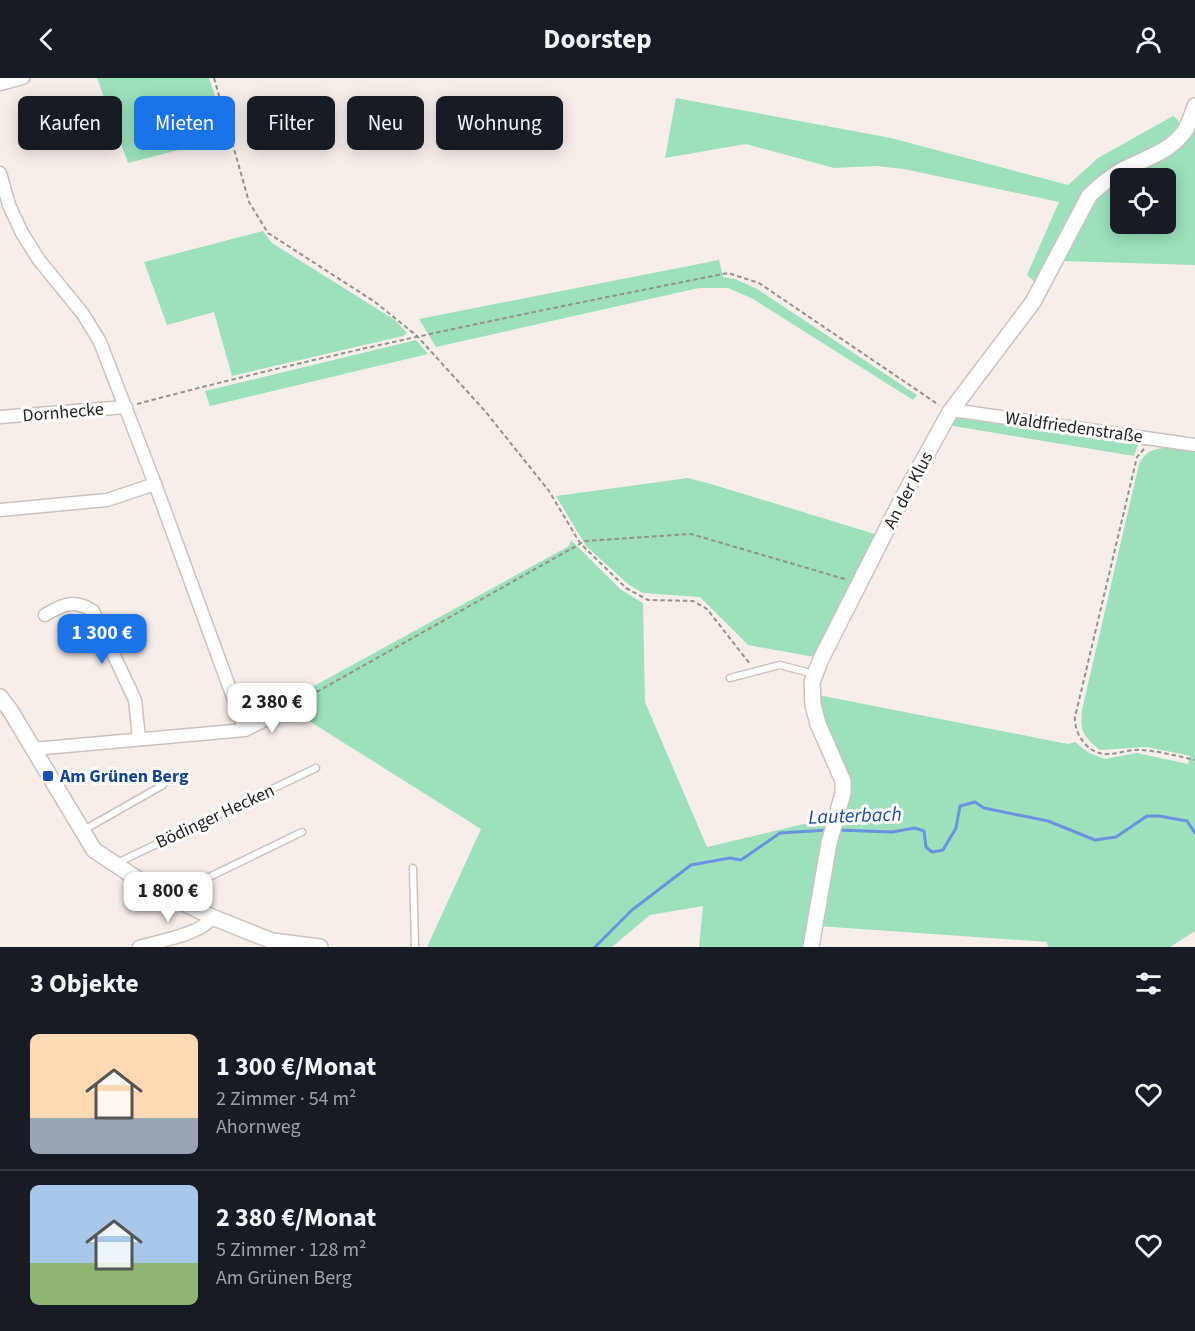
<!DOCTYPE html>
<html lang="de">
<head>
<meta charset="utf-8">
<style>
  body { margin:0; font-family:"Source Sans 3",sans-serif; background:#20242c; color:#f1f3f6; height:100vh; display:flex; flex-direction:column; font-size:22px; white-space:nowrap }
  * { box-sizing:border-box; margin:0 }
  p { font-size:20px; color:#9ea1a6 }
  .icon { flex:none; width:33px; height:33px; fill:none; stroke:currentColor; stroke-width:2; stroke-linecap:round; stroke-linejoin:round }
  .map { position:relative; height:869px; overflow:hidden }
  .details { display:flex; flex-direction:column; background:#171b24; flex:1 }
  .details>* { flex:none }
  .guide { position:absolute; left:18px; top:18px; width:600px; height:54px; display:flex; gap:12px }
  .fabs { position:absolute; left:1110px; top:90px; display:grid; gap:12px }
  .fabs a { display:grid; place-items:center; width:66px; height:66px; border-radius:9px; background:#171b24; box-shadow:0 3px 15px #0003; font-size:30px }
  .price { position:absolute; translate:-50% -51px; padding:0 14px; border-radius:12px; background:#fff; color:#222; font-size:20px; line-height:39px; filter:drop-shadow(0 2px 3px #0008) }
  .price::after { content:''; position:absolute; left:50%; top:36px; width:18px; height:14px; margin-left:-9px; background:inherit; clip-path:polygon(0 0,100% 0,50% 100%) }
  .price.active { background:#1a73e8; color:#fff }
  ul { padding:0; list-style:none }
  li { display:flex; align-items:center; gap:18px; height:150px; padding:0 30px }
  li+li { border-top:2px solid #363941 }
  li span { display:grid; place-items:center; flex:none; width:168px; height:120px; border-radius:9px; color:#555 }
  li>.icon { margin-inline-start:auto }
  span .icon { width:72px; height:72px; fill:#fffc; stroke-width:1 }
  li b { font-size:26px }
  h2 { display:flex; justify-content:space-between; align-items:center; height:72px; padding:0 30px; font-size:26px }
  .chip { padding:0 21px; border-radius:9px; background:#171b24; box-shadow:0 3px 15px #0003; font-size:21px; line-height:54px }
  .chip.active { background:#1a73e8; color:#fff }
  header { display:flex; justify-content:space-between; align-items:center; height:78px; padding:0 30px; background:#171b24; font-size:27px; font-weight:700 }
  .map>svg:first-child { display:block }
  .green { fill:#9ce1bc }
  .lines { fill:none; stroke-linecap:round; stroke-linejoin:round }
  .stream { stroke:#6993de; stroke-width:3 }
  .service-casing { stroke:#cbc2be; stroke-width:9 }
  .minor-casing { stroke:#cbc2be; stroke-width:15 }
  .tertiary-casing { stroke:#cbc2be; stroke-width:18 }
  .path { stroke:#97918e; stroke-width:2; stroke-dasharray:4.5 3; stroke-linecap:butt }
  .service { stroke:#fff; stroke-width:6 }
  .minor { stroke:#fff; stroke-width:12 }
  .tertiary { stroke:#fff; stroke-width:15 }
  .transit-dot { fill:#1a4fb4; stroke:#fffdfc; stroke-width:2 }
  .labels { text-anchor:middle; stroke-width:6; stroke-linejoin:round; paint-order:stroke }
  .street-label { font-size:18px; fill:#221f1e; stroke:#fffdfc }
  .transit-label { font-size:18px; font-weight:bold; fill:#164399; stroke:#fffdfc; text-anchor:start }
  .water-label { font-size:20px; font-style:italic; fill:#1b4ba3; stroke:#fffdfc }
</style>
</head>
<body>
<header><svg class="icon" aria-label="back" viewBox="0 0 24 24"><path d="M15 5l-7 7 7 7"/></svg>Doorstep<svg class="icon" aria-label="person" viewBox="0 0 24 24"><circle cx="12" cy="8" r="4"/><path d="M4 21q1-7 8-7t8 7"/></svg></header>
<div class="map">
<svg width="1195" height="869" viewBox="0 0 1195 869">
  <rect width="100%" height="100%" fill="#f7eeea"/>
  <path class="green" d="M97,0H209L229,59L128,85Z
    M676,20L891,60L1068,107L1098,80L1173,38L1182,46L1172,60L1101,99L1037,206L1027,197L1059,124L904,91L876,88L834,90L746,66L665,80Z
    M1195,48V187L1063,183L1093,121L1120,102V146H1166V100H1123L1144,87L1176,73Z
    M263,153L272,165L395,242L407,255L403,258L232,298L214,234L167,247L144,184Z
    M719,182L723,199L735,201L757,211L917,317L913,322L753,221L728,210H699L436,269L419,241Z
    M416,262L428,276L210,328L205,313Z
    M967,337L1149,363L1137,369L1134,378L947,347L955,339Z
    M1176,369L1195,372V853L1170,869H1048L1047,864L818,848L833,764L848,717L821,639L818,617L1068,666L1075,664L1089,675L1105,681L1137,675L1188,686L1190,678L1147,669L1100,672C1083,658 1080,654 1082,632L1139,386C1147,370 1159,370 1176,369Z
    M688,400L711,406L878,457L814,579L748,567L700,519L643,515L629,507L586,468L556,418Z
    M571,462L620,511L643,525L645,624L707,769L829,740L805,869H699L703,828L650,837L612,869H427L481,751L290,631L314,608L569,468Z"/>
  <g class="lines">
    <path class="stream" d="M837,752L892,754L915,750L924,753L926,769L932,774L943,772L956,750L960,728L975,724L984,730L1048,743L1095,762L1116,759L1147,738H1159L1187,743L1195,755
      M595,869L632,832L691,787L730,780L741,782L780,755L828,752"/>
    <defs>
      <path id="service" d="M730,600L780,587L814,596
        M82,753L163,707
        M117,785L316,690
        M413,790L415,869
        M172,817L302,754"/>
      <path id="minor" d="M0,6L23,0
        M0,95L9,127L22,155L39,182L83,236L100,264L155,406L245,652L33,671
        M952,332L1195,367
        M0,339L126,329
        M0,432L107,422L155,406
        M45,537C63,526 74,521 93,533L135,622L139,661
        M245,652L287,631
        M139,869C158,863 203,856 212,839"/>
      <path id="tertiary" d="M0,619L10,632L94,772L142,804L212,839L272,863L320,869
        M811,869L829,765L843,715V703L818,646L813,627L812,604L821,581L903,419L950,334L1033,224L1089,118C1098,109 1108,101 1119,94C1140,82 1169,75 1184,54C1189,47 1192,37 1195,28"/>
    </defs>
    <use href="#service" class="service-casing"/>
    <use href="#minor" class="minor-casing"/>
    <use href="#tertiary" class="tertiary-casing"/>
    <path class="path" d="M214,0L249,124L268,155L375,224L417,258L485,333L549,413L580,465L626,510L648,522L693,523L707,531L750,586
      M137,326C332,274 531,234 728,195L759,205L939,327
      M1144,371L1137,379L1075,639C1074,656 1088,677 1108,676C1119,676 1129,671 1140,672C1159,673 1177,678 1195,682
      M297,625L585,463L691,456L848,502"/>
    <use href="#service" class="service"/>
    <use href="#minor" class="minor"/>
    <use href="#tertiary" class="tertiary"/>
  </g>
  <rect class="transit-dot" x="42" y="692" width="12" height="12" rx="3"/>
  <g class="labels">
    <g class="street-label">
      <text transform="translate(63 334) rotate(-5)" y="6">Dornhecke</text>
      <text transform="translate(1074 349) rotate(8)" y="6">Waldfriedenstraße</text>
      <text transform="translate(908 412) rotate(-62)" y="6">An der Klus</text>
      <text transform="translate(215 738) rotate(-25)" y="6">Bödinger Hecken</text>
    </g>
    <g class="transit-label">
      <text x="60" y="704">Am Grünen Berg</text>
    </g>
    <g class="water-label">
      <text transform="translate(855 737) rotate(-2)" y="7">Lauterbach</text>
    </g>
  </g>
</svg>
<div class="fabs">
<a><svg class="icon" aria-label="locate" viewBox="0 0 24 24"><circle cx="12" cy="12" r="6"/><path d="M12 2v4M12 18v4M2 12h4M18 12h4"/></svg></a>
</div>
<b class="price active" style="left:102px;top:587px">1 300 €</b>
<b class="price" style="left:272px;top:656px">2 380 €</b>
<b class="price" style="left:168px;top:845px">1 800 €</b>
<div class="guide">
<a class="chip">Kaufen</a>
<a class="chip active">Mieten</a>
<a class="chip">Filter</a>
<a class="chip">Neu</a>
<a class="chip">Wohnung</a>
</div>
</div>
<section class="details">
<h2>3 Objekte<svg class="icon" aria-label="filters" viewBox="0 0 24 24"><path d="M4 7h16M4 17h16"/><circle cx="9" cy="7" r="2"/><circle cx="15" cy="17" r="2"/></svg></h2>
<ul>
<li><span style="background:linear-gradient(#ffd9b3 70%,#9aa5b1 0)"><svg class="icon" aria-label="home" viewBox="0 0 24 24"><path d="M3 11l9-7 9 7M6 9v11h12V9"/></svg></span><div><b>1 300 €/Monat</b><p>2 Zimmer · 54 m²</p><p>Ahornweg</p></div><svg class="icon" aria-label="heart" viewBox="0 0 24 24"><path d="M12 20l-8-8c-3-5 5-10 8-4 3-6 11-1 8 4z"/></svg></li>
<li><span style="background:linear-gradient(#a9c7e8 65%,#8fb573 0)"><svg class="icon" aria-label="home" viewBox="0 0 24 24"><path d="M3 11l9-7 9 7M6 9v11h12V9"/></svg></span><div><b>2 380 €/Monat</b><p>5 Zimmer · 128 m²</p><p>Am Grünen Berg</p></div><svg class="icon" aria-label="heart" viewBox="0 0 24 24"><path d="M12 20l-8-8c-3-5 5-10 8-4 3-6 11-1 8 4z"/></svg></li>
</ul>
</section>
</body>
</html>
